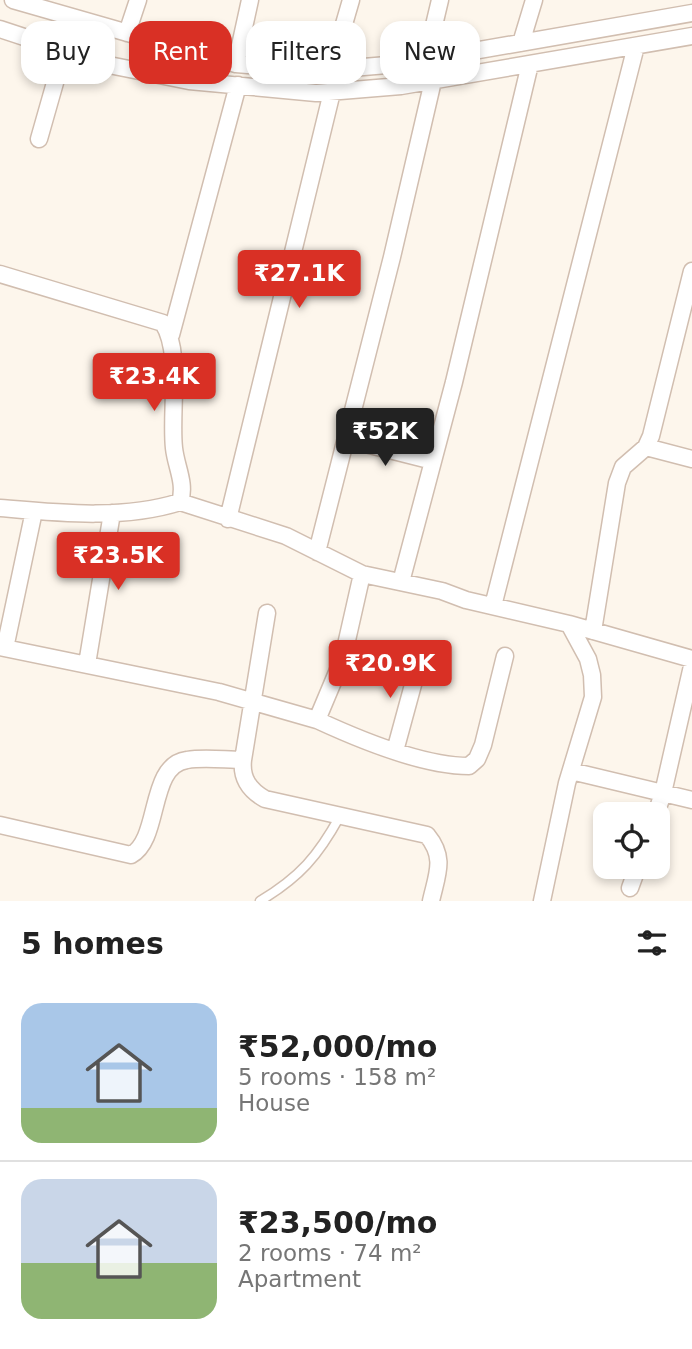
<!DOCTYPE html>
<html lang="en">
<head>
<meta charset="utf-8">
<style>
  body { margin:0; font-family:"DejaVu Sans",sans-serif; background:#f6f6f6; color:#222; height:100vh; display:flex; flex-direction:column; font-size:26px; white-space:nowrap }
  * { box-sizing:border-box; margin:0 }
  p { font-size:23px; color:#767676 }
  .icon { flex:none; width:38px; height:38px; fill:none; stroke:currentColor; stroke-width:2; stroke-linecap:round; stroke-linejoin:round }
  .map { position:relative; height:901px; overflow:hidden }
  .side { display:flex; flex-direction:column; background:#fff; flex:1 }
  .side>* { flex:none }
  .banner { position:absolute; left:21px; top:21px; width:651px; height:63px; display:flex; gap:14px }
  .fabs { position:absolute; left:593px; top:802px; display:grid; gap:14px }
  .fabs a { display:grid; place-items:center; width:77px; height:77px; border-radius:14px; background:#fff; box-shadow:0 4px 10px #0003; font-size:35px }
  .price { position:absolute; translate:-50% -60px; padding:0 16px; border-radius:7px; background:#d93025; color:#fff; font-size:23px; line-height:46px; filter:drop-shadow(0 2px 4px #0008) }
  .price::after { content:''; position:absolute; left:50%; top:42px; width:21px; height:16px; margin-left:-10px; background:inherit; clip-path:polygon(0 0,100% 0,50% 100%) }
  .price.active { background:#222; color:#fff }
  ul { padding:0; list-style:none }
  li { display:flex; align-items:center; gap:21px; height:175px; padding:0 21px }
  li+li { border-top:2px solid #e0e0e0 }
  li span { display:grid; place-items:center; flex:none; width:196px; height:140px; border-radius:21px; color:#555 }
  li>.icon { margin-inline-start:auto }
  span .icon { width:84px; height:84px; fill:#fffc; stroke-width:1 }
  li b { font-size:30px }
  h2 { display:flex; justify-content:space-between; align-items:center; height:84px; padding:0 21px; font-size:30px }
  .tag { padding:0 24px; border-radius:21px; background:#fff; box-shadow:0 4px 10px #0003; font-size:24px; line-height:63px }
  .tag.active { background:#d93025; color:#fff }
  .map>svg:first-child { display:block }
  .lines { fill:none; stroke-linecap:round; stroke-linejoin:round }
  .lane-casing { stroke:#d1beb0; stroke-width:11 }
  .street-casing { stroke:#d1beb0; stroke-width:19 }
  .lane { stroke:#fff; stroke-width:8 }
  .street { stroke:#fff; stroke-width:16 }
</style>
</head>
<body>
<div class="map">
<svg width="692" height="901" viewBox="0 0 692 901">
  <rect width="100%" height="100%" fill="#fdf6ec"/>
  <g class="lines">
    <defs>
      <path id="lane" d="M260,901C300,877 318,856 340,816"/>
      <path id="street" d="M13,0L236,64L316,71L399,64L692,13
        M0,29L109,65L189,81L316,93L401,86L692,36
        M127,33L138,0
        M521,43L534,0
        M426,59L440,0
        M236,64L250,0
        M331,69L351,0
        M39,139L64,51
        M0,274L163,323C182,352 170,412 174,448C176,467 186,483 180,502C123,520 58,513 0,508
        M171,335L238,85
        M346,439L433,461
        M646,447L692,459
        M180,502L286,536L362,574L442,591L466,600L569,624L692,659
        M228,519L332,92
        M317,552L392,257L433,81
        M401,582L454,382L530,64
        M493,606L636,46
        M267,613L243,760C241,778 249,790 265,799L427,835C446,858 437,874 431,901
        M593,631L617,483L623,467L646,447L651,436L692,271
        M0,647L219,692L317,720L343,658L362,574
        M5,648L34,511
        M87,664L112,513
        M317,720C358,739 424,766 469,766L477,759L483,745L505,656
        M395,751L420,659
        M571,771L692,800
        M656,814L663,793L692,666
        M0,825L131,855C161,839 148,765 187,760C205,757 225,760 243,760
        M630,888L638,866
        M542,901L567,783L593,697L592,675L588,659L569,624"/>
    </defs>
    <use href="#lane" class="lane-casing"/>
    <use href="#street" class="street-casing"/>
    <use href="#lane" class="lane"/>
    <use href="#street" class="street"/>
  </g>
</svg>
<div class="fabs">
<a><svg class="icon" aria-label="locate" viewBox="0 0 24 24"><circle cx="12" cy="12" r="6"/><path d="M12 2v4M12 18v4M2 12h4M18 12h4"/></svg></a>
</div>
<b class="price" style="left:299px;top:310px">₹27.1K</b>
<b class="price" style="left:154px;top:413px">₹23.4K</b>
<b class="price active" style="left:385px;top:468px">₹52K</b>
<b class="price" style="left:118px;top:592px">₹23.5K</b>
<b class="price" style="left:390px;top:700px">₹20.9K</b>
<div class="banner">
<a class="tag">Buy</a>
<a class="tag active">Rent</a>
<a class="tag">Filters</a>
<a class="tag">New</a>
</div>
</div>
<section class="side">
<h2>5 homes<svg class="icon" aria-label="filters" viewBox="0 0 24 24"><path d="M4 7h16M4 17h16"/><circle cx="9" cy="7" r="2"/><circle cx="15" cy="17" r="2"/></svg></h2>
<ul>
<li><span style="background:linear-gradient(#a9c7e8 75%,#8fb573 0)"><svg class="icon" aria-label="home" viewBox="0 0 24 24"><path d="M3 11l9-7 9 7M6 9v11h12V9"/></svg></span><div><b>₹52,000/mo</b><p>5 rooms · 158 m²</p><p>House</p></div></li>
<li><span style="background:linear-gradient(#c9d6e8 60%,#8fb573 0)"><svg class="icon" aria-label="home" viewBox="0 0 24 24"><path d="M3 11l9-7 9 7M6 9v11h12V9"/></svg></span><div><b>₹23,500/mo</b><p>2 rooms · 74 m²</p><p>Apartment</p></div></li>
</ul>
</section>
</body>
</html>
